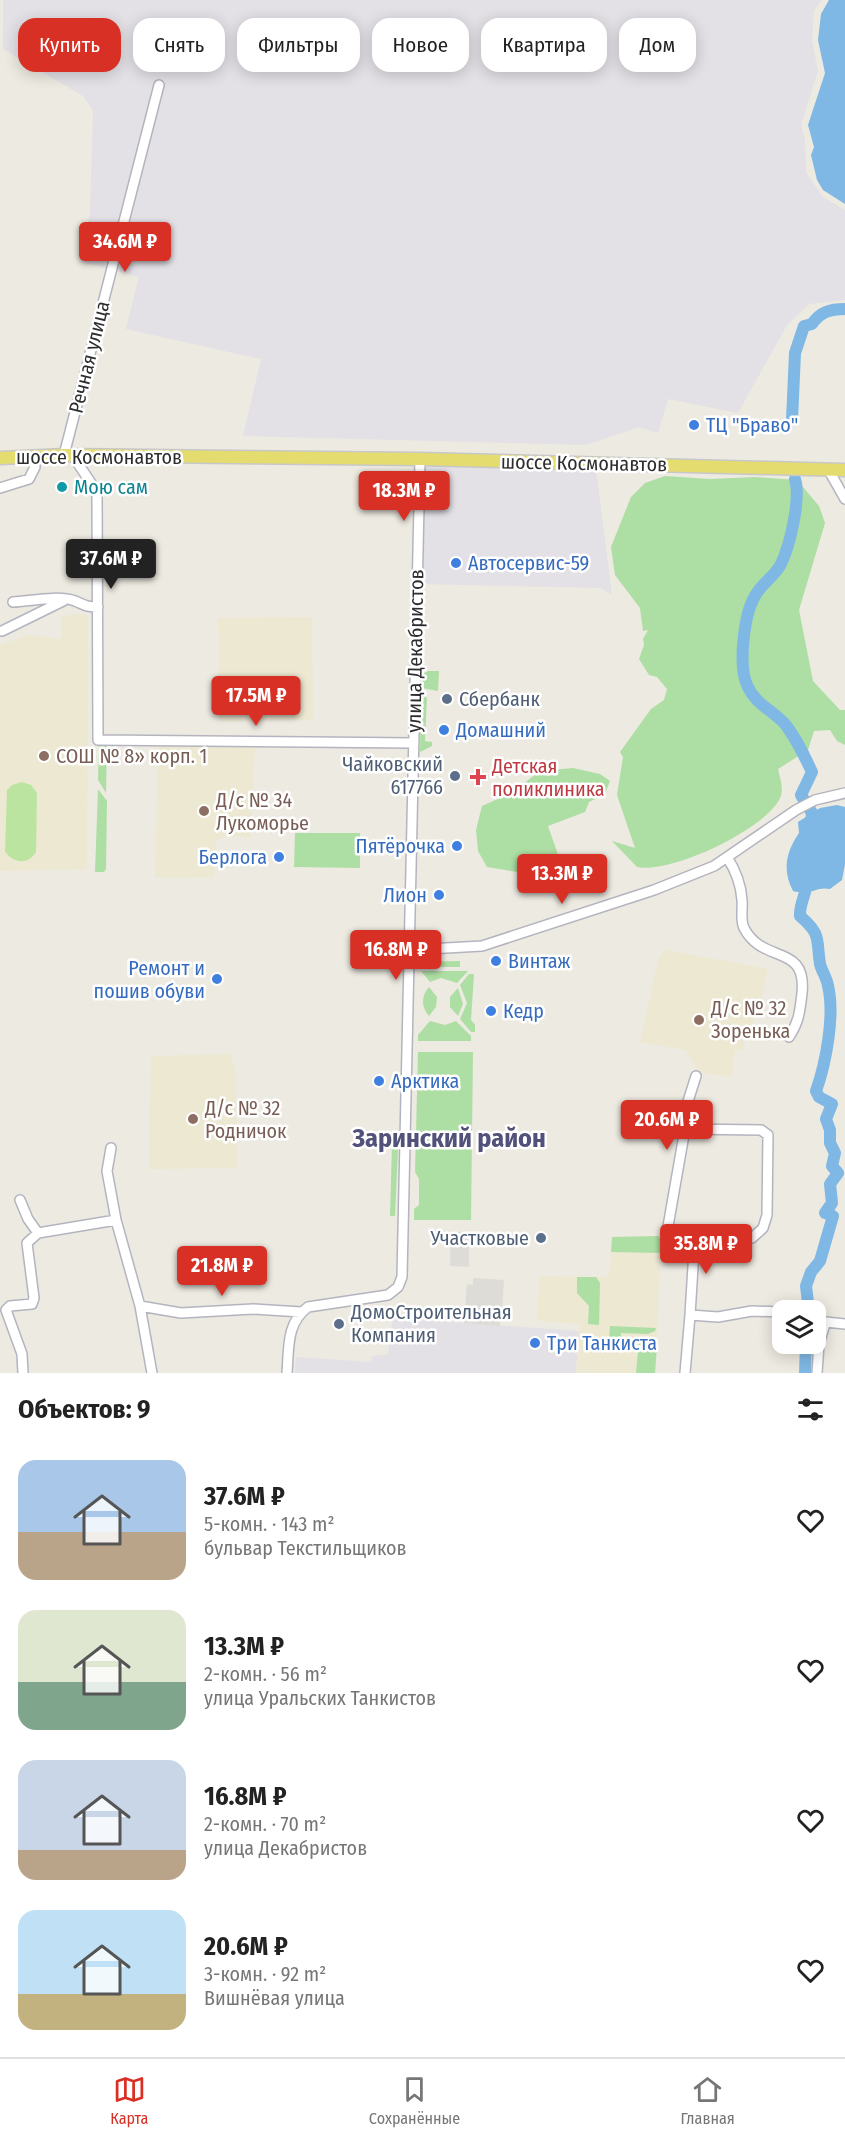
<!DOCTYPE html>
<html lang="ru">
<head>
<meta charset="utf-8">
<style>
  body { margin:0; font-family:"Fira Sans Condensed",sans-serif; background:#f2f2f2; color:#222; height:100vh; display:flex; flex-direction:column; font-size:22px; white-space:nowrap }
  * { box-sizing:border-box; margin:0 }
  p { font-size:20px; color:#767676 }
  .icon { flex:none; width:33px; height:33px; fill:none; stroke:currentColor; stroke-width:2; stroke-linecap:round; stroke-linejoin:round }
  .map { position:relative; height:1373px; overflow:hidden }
  .details { display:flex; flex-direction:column; background:#fff; flex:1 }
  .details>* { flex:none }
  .hud { position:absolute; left:18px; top:18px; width:810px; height:54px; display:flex; gap:12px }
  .fabs { position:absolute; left:772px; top:1300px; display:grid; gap:12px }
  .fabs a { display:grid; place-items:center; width:54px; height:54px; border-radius:12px; background:#fff; box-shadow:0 3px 15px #0003; font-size:30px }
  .price { position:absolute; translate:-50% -51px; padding:0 14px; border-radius:6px; background:#d93025; color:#fff; font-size:20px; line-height:39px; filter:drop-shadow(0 2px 3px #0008) }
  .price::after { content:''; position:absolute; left:50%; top:36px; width:18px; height:14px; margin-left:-9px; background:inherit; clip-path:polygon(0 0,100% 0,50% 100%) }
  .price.current { background:#222; color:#fff }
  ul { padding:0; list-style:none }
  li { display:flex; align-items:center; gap:18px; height:150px; padding:0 18px }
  li span { display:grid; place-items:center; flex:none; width:168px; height:120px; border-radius:18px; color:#555 }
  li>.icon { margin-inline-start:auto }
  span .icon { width:72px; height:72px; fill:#fffc; stroke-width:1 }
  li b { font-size:26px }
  h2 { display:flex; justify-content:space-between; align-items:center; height:72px; padding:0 18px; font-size:26px }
  .chip { padding:0 21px; border-radius:18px; background:#fff; box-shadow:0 3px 15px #0003; font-size:21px; line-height:54px }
  .chip.current { background:#d93025; color:#fff }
  .dock { display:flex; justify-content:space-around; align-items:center; height:84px; border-top:2px solid #e0e0e0; background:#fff; font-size:16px; color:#767676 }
  .dock a { display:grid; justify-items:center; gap:3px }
  .dock .current { color:#d93025 }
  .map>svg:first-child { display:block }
  .industrial { fill:#e3e0e6 }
  .education { fill:#ece8d2 }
  .green { fill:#addea3 }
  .pitch { fill:#bbe4a0 }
  .plaza { fill:#dddcd7 }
  .water { fill:#7fb8e4 }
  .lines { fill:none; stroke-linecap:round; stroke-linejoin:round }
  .river { stroke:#7fb8e4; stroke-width:12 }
  .minor-casing { stroke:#b4b4bf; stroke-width:12 }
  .major-casing { stroke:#c8c8c8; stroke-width:15 }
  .minor { stroke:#fff; stroke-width:9 }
  .major { stroke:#e4dc6f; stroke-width:12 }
  .shop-dot { fill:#3f7fe0; stroke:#fff; stroke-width:2 }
  .culture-dot { fill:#0f9aa8; stroke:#fff; stroke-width:2 }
  .service-dot { fill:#5c6f8a; stroke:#fff; stroke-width:2 }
  .education-dot { fill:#8d6e63; stroke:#fff; stroke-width:2 }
  .health-dot { fill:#e0444e; stroke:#fff; stroke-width:2 }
  .labels { text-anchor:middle; stroke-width:5; stroke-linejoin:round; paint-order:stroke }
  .street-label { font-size:20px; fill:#2d2d2d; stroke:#fff }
  .shop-label { font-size:20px; fill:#366cbe; stroke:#fff; text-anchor:start }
  .culture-label { font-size:20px; fill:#0d838f; stroke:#fff; text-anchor:start }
  .service-label { font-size:20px; fill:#4e5e75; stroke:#fff; text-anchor:start }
  .education-label { font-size:20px; fill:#785e54; stroke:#fff; text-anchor:start }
  .health-label { font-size:20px; fill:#be3a42; stroke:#fff; text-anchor:start }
  .district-label { font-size:26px; font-weight:bold; fill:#51517a; stroke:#fff }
</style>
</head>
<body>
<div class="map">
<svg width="845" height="1373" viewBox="0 0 845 1373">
  <rect width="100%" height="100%" fill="#edeae1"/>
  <path class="industrial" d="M3,0H822L814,11L812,40L818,71L801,125L805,139L806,172L823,197L845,210V300L809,304L787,325L738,413L668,399L658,433L639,427L586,445L243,436L261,359L126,329L139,277L79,261L90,214L93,110L83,96L3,49Z
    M425,463L596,469L612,595L600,588L419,584Z
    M393,1318L579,1331L576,1373H295L296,1357L371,1362L372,1356L388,1354Z"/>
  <path class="education" d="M72,614L88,615L87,869L0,871V645L29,635L61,639V618Z
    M312,617L313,720L219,721L218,618Z
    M158,745H255L251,837L226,836L216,840L214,877L155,878Z
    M667,950L768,969L760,1007L754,1008L752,1031L745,1032L743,1050L735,1049L732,1077L698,1072L686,1050L640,1042L659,956Z
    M230,1054L236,1071L237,1168L149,1169L151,1056Z
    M658,1236L661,1239L655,1373H576L579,1324L540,1321L537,1318L539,1276L606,1277L610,1270L612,1237Z"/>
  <path class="green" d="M665,476L710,479L755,477L797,480L819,506L825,523L799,610L813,681L840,710H845V745L837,741L830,730L814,731L808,750L778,769C780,779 785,790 779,800C763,830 671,874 637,867L612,841L635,848L617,795L623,757L620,752L651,709L664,700L667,689L657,677L649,675L639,659L644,645L643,639L648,630L643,631L640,608L615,575L611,547L631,497L645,483Z
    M428,671H439L438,691L422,688V674Z
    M421,695L427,698L425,741L432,742V746L420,752Z
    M99,742H107L106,793L98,780Z
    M573,768L600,774L610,781L605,794L589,802L585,812L548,826L562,866L548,872L530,866L524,873L487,867L478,851L476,830L482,806L511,793L540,771Z
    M98,789L107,801L106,869L104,872H95Z
    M295,833H360V868L294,867Z
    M460,961V967H420V962Z
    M421,971H468L457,983L441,978L430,982Z
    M469,974H474L471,1020L475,1025V1032H471L460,1019L467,1003L460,985Z
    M429,987L437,997L436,1007L429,1016C421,1007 421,996 429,987Z
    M458,988L463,1004L458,1016L450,1007V997Z
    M430,1021L445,1025L456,1021L471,1036V1041H418V1035Z
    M418,1052H473L471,1220H414V1209L419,1205V1179L415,1172Z
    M392,1144L398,1149L395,1216H390Z
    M658,1236L661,1239L660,1253L611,1252L612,1237Z
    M577,1277H596L600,1283L599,1325L588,1324L589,1306L577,1293Z
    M610,1326L656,1328L655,1331L648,1334L621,1333V1338L625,1342L609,1340Z
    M639,1340L651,1341L657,1346L655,1373H636Z"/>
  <path class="pitch" d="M22,782L31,785L37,793L36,852C28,865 13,864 5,851L7,790L12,785Z"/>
  <path class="plaza" d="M451,1232H469V1267L450,1266Z
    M473,1278L504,1280L502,1310H499L500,1326L464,1323L467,1284L473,1285Z"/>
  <path class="water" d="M829,0H845V204L823,190L817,180L811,155L814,147L808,125L825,73L818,40L821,14Z
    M837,805L845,807V864L842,880L830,889C816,886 812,896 793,891C782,870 786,852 799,833L798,822L820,808Z"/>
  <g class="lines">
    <path class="river" d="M792,420L795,353L804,326L812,324C820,312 830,309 845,309
      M795,479C801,499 790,545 781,564C775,576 761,584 755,596C744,614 738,665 747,685C755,704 772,710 785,724C796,738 804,755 812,772L801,795L812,813L810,830
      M807,880C807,893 799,904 800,916C822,935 816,939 820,964C822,972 827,978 828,986C835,1015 826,1063 816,1091L819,1097L832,1104L826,1119L830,1130V1143L835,1153L832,1166L838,1173L830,1184L832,1203L825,1213L833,1216L820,1261L811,1272L806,1286L809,1311
      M805,1373L806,1344"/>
    <defs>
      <path id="minor" d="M64,455L159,85
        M73,456L97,492L98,740L414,743
        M828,469L845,499
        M0,488L29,479L35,467L34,456
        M13,602C31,601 58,595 75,601C85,605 86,607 98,607
        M2,631L63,601
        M727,857C736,871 741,884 742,900C743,909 740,920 744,928C763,965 807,943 802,993C800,1011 799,1022 789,1037
        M410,950L482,946L654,890L714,866L796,810L815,800L845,793
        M685,1129L761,1130L768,1135L767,1215L763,1228L752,1238L732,1239L667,1232L685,1129L683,1117L696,1076
        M111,1148L107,1171L116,1220L140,1306L152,1373
        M20,1200L28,1219L38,1233L116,1220
        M140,1306L181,1313L253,1309L301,1312
        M690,1315L695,1234
        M816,1321L845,1324
        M23,1373L22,1354L6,1310L10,1306L32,1304L34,1298L27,1243L38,1233
        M287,1373C289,1349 286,1323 308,1307L388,1295L398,1287L402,1277L420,459
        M685,1373L690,1315L718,1317L752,1311L783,1312
        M817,1373L819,1344L825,1324"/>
      <path id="major" d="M0,458L64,455L420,459L845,470"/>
    </defs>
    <use href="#minor" class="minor-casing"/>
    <use href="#major" class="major-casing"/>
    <use href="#minor" class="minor"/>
    <use href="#major" class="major"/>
  </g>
  <g class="shop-dot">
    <circle cx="694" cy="425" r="6"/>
    <circle cx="456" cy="563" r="6"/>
    <circle cx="444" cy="730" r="6"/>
    <circle cx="457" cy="846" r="6"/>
    <circle cx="279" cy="857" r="6"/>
    <circle cx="439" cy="895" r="6"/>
    <circle cx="496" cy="961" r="6"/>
    <circle cx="217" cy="979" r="6"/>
    <circle cx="491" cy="1011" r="6"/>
    <circle cx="379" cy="1081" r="6"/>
    <circle cx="535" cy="1343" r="6"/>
  </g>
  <circle class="culture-dot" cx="62" cy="487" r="6"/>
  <g class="service-dot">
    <circle cx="447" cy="699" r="6"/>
    <circle cx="455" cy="776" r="6"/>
    <circle cx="541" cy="1238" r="6"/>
    <circle cx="339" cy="1324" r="6"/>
  </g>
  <g class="education-dot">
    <circle cx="44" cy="756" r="6"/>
    <circle cx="204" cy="811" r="6"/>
    <circle cx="699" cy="1020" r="6"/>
    <circle cx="193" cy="1119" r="6"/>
  </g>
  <path class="health-dot" d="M475 768h6v6h6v6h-6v6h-6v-6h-6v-6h6z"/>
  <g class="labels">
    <g class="street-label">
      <text transform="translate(89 357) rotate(-76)" y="7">Речная улица</text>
      <text x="99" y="464">шоссе Космонавтов</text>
      <text transform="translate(584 463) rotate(1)" y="7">шоссе Космонавтов</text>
      <text transform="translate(415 651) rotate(-89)" y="7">улица Декабристов</text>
    </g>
    <g class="shop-label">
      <text x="706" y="432">ТЦ "Браво"</text>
      <text x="468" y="570">Автосервис-59</text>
      <text x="456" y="737">Домашний</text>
      <text x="445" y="853" text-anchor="end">Пятёрочка</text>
      <text x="267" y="864" text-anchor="end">Берлога</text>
      <text x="427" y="902" text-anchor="end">Лион</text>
      <text x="508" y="968">Винтаж</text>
      <text x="205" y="975" text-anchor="end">Ремонт и<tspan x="205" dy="23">пошив обуви</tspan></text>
      <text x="503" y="1018">Кедр</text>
      <text x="391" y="1088">Арктика</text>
      <text x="547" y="1350">Три Танкиста</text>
    </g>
    <g class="culture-label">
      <text x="74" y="494">Мою сам</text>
    </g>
    <g class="service-label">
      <text x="459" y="706">Сбербанк</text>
      <text x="443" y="771" text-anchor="end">Чайковский<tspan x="443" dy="23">617766</tspan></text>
      <text x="529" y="1245" text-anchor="end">Участковые</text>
      <text x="351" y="1319">ДомоСтроительная<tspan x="351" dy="23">Компания</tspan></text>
    </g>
    <g class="education-label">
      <text x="56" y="763">СОШ № 8» корп. 1</text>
      <text x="216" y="807">Д/с № 34<tspan x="216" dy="23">Лукоморье</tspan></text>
      <text x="711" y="1015">Д/с № 32<tspan x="711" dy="23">Зоренька</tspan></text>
      <text x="205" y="1115">Д/с № 32<tspan x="205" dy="23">Родничок</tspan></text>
    </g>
    <g class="health-label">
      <text x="492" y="773">Детская<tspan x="492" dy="23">поликлиника</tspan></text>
    </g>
    <g class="district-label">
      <text x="449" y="1147">Заринский район</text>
    </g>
  </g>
</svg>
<div class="fabs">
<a><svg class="icon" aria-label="layers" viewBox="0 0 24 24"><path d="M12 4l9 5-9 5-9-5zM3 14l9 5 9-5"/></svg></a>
</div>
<b class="price" style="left:125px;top:273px">34.6M ₽</b>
<b class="price" style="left:404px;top:522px">18.3M ₽</b>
<b class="price current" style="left:111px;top:590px">37.6M ₽</b>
<b class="price" style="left:256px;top:727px">17.5M ₽</b>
<b class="price" style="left:562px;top:905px">13.3M ₽</b>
<b class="price" style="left:396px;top:981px">16.8M ₽</b>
<b class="price" style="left:667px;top:1151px">20.6M ₽</b>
<b class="price" style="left:706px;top:1275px">35.8M ₽</b>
<b class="price" style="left:222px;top:1297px">21.8M ₽</b>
<div class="hud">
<a class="chip current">Купить</a>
<a class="chip">Снять</a>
<a class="chip">Фильтры</a>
<a class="chip">Новое</a>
<a class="chip">Квартира</a>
<a class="chip">Дом</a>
</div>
</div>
<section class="details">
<h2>Объектов: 9<svg class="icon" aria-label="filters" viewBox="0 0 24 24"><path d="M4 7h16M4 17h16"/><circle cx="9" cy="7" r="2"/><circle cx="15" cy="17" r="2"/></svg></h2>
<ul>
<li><span style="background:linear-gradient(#a9c7e8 60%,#b9a48a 0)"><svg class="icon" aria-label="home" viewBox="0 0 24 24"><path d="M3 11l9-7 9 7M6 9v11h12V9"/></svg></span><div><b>37.6M ₽</b><p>5-комн. · 143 m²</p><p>бульвар Текстильщиков</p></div><svg class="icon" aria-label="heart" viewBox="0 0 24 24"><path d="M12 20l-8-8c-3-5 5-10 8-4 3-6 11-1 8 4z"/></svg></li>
<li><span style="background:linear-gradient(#dfe7d0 60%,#7fa58c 0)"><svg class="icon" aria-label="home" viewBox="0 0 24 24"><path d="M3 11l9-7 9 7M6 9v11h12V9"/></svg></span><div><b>13.3M ₽</b><p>2-комн. · 56 m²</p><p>улица Уральских Танкистов</p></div><svg class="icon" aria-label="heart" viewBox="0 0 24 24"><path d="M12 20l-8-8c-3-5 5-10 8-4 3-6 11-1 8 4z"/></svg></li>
<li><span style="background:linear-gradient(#c9d6e8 75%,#b9a48a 0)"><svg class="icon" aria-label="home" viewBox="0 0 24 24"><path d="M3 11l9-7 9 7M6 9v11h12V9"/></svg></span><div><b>16.8M ₽</b><p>2-комн. · 70 m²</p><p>улица Декабристов</p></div><svg class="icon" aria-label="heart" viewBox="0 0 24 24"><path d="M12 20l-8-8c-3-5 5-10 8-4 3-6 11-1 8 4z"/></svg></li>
<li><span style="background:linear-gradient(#bfe0f5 70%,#c2b280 0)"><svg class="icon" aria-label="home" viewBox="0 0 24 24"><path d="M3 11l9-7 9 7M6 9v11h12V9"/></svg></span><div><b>20.6M ₽</b><p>3-комн. · 92 m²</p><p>Вишнёвая улица</p></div><svg class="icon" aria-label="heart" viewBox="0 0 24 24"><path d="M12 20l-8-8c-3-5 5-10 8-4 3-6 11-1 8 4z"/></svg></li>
</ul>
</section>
<nav class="dock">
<a class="current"><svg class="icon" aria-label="map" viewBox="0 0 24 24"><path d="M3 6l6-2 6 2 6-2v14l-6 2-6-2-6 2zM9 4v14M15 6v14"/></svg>Карта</a>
<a><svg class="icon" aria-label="saved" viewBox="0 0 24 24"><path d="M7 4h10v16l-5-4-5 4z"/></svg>Сохранённые</a>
<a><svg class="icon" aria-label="home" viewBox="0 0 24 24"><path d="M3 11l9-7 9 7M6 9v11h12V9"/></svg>Главная</a>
</nav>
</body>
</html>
